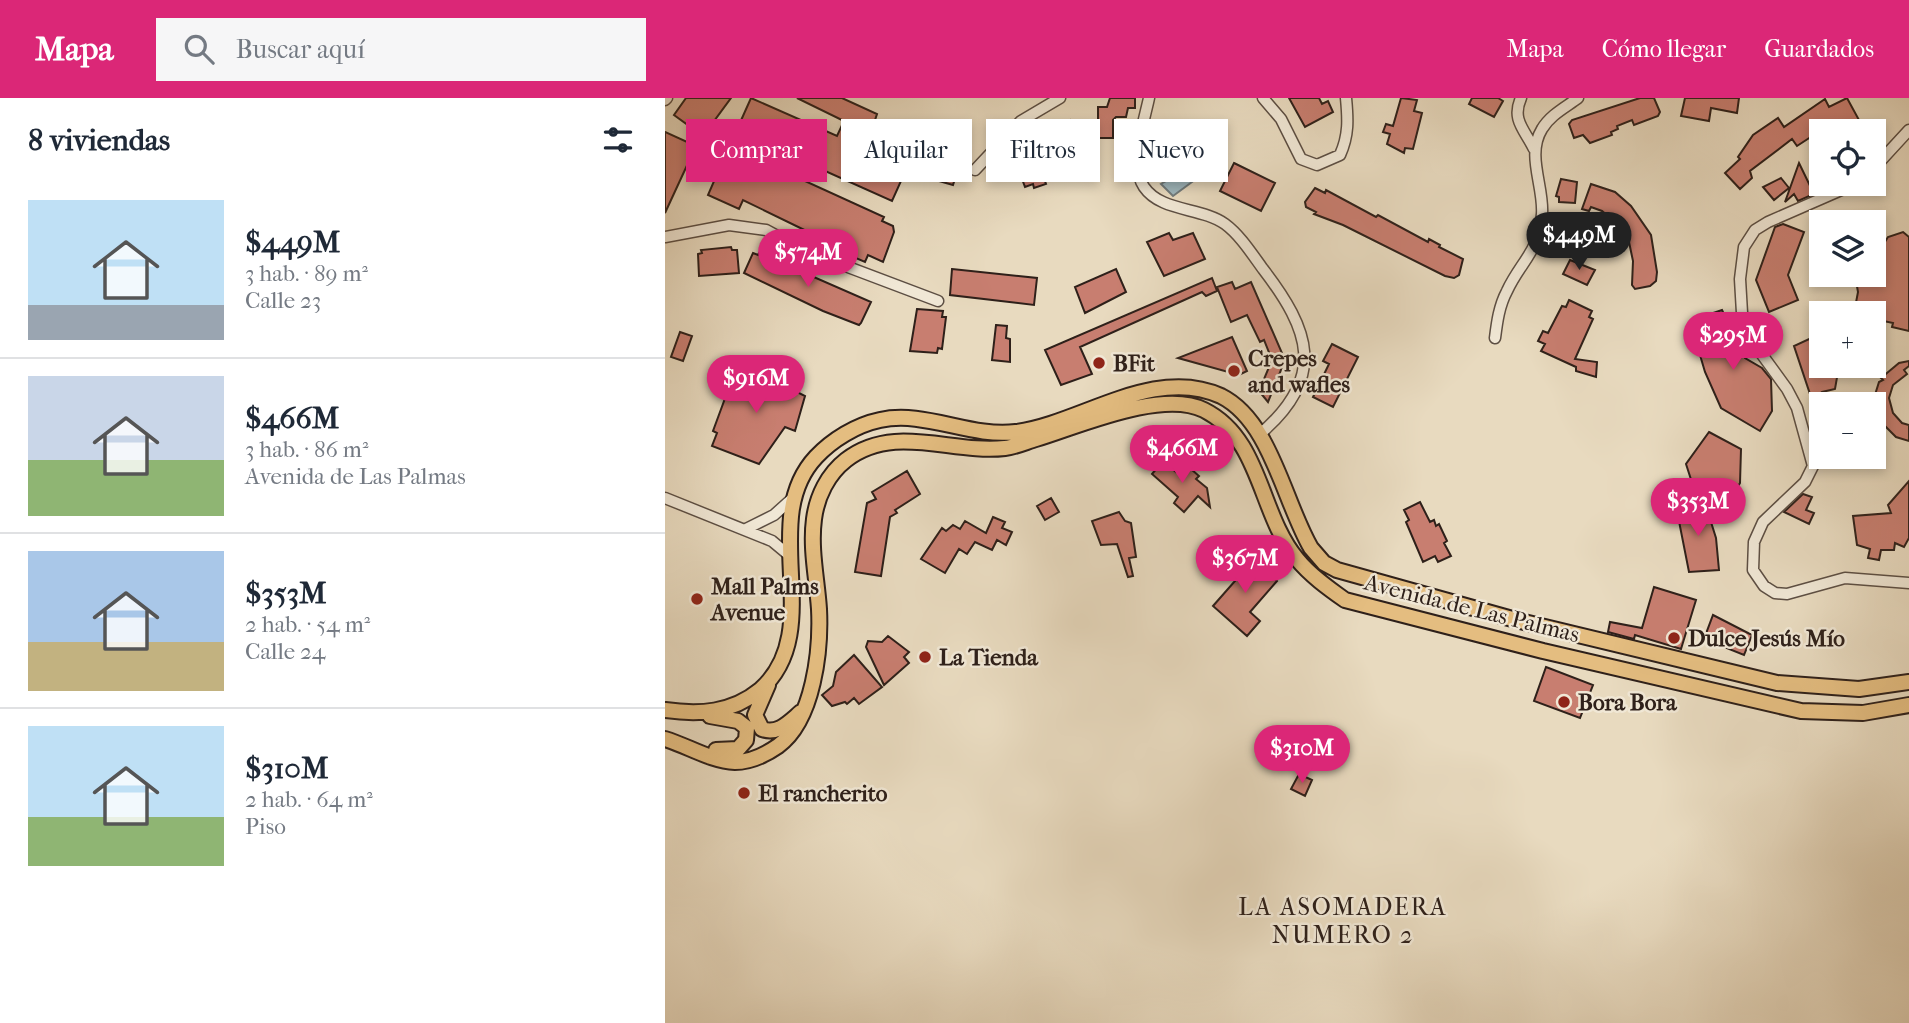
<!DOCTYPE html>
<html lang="es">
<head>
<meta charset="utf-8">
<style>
  body { margin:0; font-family:"IM FELL French Canon",serif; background:#f6f6f7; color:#1f2937; height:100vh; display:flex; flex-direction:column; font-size:26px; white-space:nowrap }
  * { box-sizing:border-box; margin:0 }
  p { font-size:23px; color:#747a83 }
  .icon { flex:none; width:38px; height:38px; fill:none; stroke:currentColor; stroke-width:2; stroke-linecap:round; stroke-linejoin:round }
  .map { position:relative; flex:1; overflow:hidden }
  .sheet { display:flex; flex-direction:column; background:#fff; width:665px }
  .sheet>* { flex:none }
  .hud { position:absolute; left:21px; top:21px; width:665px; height:63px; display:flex; gap:14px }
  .controls { position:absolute; left:1144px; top:21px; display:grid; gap:14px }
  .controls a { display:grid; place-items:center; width:77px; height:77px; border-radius:0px; background:#fff; box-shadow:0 4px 10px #0003; font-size:35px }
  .price { position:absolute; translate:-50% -60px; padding:0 16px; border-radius:24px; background:#db2777; color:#fff; font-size:23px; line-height:46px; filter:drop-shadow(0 2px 4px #0008) }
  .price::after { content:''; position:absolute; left:50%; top:42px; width:21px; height:16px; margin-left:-10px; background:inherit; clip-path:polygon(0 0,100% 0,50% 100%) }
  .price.active { background:#222; color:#fff }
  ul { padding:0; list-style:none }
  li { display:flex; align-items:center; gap:21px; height:175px; padding:0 28px }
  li+li { border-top:2px solid #e0e1e3 }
  li span { display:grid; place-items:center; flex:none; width:196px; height:140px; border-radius:0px; color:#555 }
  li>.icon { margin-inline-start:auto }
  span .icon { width:84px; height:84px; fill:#fffc; stroke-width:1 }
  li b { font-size:30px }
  h2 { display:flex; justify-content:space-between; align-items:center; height:84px; padding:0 28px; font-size:30px }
  .tag { padding:0 24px; border-radius:0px; background:#fff; box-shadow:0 4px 10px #0003; font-size:24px; line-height:63px }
  .tag.active { background:#db2777; color:#fff }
  header { display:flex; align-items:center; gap:42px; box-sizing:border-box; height:98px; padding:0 35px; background:#db2777; color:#fff }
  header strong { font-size:33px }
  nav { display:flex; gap:38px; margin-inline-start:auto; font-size:24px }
  .search { width:490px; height:63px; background:#f6f6f7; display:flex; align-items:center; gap:18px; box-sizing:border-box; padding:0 24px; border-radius:0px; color:#747a83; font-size:26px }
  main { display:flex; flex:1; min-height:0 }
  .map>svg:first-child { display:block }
  .water { fill:#9eb7be; stroke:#717b7c; stroke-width:2 }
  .building { fill:#c87e70; stroke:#2e201a; stroke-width:2 }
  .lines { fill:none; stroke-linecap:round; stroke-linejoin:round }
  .minor-casing { stroke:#5c4e43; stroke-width:13 }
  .primary-casing { stroke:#2e201a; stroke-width:18 }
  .minor { stroke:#f0e7d5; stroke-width:10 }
  .primary { stroke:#e4bd80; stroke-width:14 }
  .poi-dot { fill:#8f2418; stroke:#f0e7d5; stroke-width:2.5 }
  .labels { text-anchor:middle; stroke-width:5; stroke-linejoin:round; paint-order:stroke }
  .poi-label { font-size:23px; font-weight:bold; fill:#2e201a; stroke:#f0e7d5; text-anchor:start }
  .street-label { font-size:23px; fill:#2e201a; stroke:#f0e7d5 }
  .neighbourhood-label { font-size:24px; letter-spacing:2px; fill:#2e201a; stroke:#f0e7d5 }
</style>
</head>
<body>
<header>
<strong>Mapa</strong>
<div class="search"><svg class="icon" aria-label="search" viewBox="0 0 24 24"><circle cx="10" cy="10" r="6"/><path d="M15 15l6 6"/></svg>Buscar aquí</div>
<nav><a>Mapa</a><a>Cómo llegar</a><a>Guardados</a></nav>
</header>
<main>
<section class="sheet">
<h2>8 viviendas<svg class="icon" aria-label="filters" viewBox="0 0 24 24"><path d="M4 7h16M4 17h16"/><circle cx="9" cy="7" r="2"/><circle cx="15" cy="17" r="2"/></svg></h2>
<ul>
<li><span style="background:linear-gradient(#bfe0f5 75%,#9aa5b1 0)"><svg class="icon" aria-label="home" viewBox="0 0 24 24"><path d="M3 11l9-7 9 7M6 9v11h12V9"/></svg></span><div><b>$449M</b><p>3 hab. · 89 m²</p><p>Calle 23</p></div></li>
<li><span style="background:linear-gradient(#c9d6e8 60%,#8fb573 0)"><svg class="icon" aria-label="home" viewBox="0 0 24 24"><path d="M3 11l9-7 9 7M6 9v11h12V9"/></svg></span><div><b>$466M</b><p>3 hab. · 86 m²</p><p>Avenida de Las Palmas</p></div></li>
<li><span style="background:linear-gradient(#a9c7e8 65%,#c2b280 0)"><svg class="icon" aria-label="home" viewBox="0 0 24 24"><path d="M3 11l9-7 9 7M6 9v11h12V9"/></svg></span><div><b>$353M</b><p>2 hab. · 54 m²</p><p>Calle 24</p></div></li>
<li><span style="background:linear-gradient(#bfe0f5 65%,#8fb573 0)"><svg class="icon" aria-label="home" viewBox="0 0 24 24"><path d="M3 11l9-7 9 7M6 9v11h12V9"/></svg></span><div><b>$310M</b><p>2 hab. · 64 m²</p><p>Piso</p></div></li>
</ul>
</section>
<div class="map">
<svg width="1244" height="925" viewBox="0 0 1244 925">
  <rect width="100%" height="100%" fill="#e8dabf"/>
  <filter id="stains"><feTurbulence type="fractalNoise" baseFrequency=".00286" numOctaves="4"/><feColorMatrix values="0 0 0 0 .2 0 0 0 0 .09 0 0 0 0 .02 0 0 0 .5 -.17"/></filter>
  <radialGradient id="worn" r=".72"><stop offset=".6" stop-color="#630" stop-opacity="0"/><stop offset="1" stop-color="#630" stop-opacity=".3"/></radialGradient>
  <path class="water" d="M527,68L535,78L508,98L496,86Z"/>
  <path class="building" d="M21,0H66L38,38L9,17Z
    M86,0L172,38L179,23L132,0H177L212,16L203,43L245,63L227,103L140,64L142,60L125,53L124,56L103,47L96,63L219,119L217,123L228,128L229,134L218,164L203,157L200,164L170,151L156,144L158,141L78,102L74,111L43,97L59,60L65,63L67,60L61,56Z
    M445,0H470V10H463L461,19H451L448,22V40H433V9H442Z
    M624,0H654L657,6L663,3L668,14L640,29Z
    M736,0L752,2L749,13L757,15L748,51L740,50L739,55L722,46L725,36L718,34L721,26L728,28Z
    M807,0H833L838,3L829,19L804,6Z
    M975,0H989L995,14L993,18L969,27L967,22L952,28L953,31L946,34L947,37L925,45L918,37L909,40L904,26L907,22Z
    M1020,0H1074L1072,15L1046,10L1044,23L1016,18Z
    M1182,0L1194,22L1180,30L1181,33H1155L1132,48L1127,41L1085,73L1087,80L1075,91L1060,75L1075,61L1073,59L1088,37L1113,20L1119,29L1160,1L1164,9Z
    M405,22L414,59L395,64L384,34L388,32L386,29Z
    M0,34L31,48L0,115Z
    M273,38L286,42L285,56L300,61L298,69L294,68L288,87L260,79Z
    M368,50L381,86L369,90L368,86L360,89L350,62L357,60L355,54Z
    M569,65L610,85L596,113L555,93Z
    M1134,65L1149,96L1133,103L1129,96L1120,104Z
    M1116,80L1124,90L1109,102L1098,89Z
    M896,81L912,84L910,105L894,104V99L891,98Z
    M926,86L950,94L966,108L986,137L992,174L991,183L985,188L970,191L967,187L968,163L964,144L953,127L937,113L926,109L924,113L917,111Z
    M650,90L660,95L661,92L711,119L713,117L763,144L764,141L775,147L774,149L798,161L794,177L789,180L780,178L678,127L649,116L651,114L641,109L640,104Z
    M1118,126L1139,134L1123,177L1133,202L1104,214L1091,182L1110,129Z
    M1238,134L1244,139V233L1227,229L1228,225L1209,221V215H1189L1193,194L1190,177H1209V146L1218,147L1223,139Z
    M504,135L508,142L528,135L540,161L499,178L482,144Z
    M66,149L67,152H72L74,175L34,178L33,156L37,155L36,152Z
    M88,155L93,157L94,155L206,204L196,225L194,227L158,213L79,175Z
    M905,162L930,172L922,187L898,176Z
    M287,171L372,180L369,207L285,197Z
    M451,171L461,194L420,215L410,189Z
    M547,180L552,193L541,198L537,194L415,249L427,276L396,287L380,252Z
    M567,184L570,191L586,184L620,262L603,304L594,293L607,262L599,242L595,244L582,217L566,224L552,189Z
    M904,202L927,213L924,219L928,221L910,261L932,264L931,279L911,273V269L876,253L880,246L873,243L878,233L883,235L897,208L901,209Z
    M252,211L278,213L277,219H281L277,251L273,250L272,255L245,253Z
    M1057,212L1080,260L1097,270L1106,281L1107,313L1095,333L1056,310L1040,274L1025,223Z
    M331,227L342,228L341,240L345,241V264L327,262Z
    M15,234L27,238L18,263L6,259Z
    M1157,235V268H1174L1170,291L1157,294L1147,302L1129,248Z
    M567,239L582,273L574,277L513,260Z
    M667,246L693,259L668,309L648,299L664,266L658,263Z
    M1244,263V268L1239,272L1242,276L1228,287L1224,300L1228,315L1237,325L1244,327V343L1231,339L1215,323L1209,300L1214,284L1218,282L1216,280L1234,265Z
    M81,268L140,298L130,333L120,329L94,366L47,348L52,335L48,333L69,276L77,279Z
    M1044,334L1076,351L1075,385L1057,416L1032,400L1021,366Z
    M498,363L511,374L519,365L534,378L531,381L542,390L545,409L533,398L519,414L509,405L513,399L487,376Z
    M242,373L255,396L230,412L232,415L225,419L216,478L190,474L202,405L211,401L207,394Z
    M1244,383V440L1239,449L1230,445L1229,452H1216L1214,462L1203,460L1205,451L1192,447L1188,418L1226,415L1223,407Z
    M1138,396L1147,399L1141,412L1149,415L1144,426L1119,414Z
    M386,400L394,414L380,422L372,408Z
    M755,404L765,424L769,422L771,428L774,426L782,443L779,445L786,458L773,464L770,458L758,464L741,424L744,422L739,412Z
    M1040,405L1051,440L1054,472L1024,474L1011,408Z
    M454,414L460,423L466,425L471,459L464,460L468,478L463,479L452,446L436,447L427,423Z
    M328,419L340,424L337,430L347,434L341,447L332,442L327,452L310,444L302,456L294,451L280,475L256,461L277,430L281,433L288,427L295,431L300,423L321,435Z
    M584,458L612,483L585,514L595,523L582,538L548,508L570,483L566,479Z
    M989,489L1031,502L1016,551L970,537L969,541L943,534L945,524L977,530Z
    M1048,517L1087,537L1079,557L1039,541Z
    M223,538L244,554L239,559L244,565L219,587L201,549L203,543L217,544Z
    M189,557L217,589L194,606L189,600L182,606L180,604L167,608L157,597L168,588L171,574Z
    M881,569L928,587L915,620L869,603Z
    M634,676L647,682L640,698L626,691Z"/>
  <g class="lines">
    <defs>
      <path id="minor" d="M484,0C479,24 464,67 479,89C496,114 536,109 560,126C575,137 587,156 598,171C645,232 662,279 595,336
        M598,0L616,21L636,61L652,67L675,57C684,37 683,21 681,0
        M856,0C846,22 860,32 869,51
        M0,2L2,0
        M1209,70L1244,32
        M310,72L356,23L395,0
        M1190,86L1103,124L1090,132L1079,149L1075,181L1077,215L1090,247L1122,291L1132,310L1148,368L1140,384L1098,424L1089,444L1088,472L1099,488L1110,495L1122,496L1180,480L1244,485
        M0,139L64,127L101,132L138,152L273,203
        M830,240C832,224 834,208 842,193C856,163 874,154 877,116C879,88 861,57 877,31C885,17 901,9 913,0
        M0,400L107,443L125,458
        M81,431L109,417L129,399"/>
      <path id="primary" d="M103,587L90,617L97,631C113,637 124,624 136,614
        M0,612C34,617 67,615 95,592C163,532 91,423 151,359C167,342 191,327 215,322C260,312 305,340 351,334C415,326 489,267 556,298C606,323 619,404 646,450L659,465L672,472L851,522L1112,585L1194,591L1244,584
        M45,618L73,623L82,630L81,642L73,651L51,652
        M0,641C23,648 46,663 70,664C86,664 100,657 113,648C149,622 156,551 154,511C152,481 145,451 149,421C152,398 163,376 181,362C229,325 286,356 340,350C350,349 361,344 371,341C414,328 497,291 539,312C597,341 594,416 632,461C645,477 663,490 680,502L878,553L1136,613L1198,615L1244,607"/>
    </defs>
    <use href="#minor" class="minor-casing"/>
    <use href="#primary" class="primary-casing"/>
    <use href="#minor" class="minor"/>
    <use href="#primary" class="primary"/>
  </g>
  <g class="poi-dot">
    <circle cx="434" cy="265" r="7"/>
    <circle cx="569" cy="273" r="7"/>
    <circle cx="32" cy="501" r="7"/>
    <circle cx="1009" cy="540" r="7"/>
    <circle cx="260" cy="559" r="7"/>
    <circle cx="899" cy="604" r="7"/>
    <circle cx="79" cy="695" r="7"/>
  </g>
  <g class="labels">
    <g class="poi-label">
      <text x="583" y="268">Crepes<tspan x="583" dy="26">and wafles</tspan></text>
      <text x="448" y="273">BFit</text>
      <text x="46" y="496">Mall Palms<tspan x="46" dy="26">Avenue</tspan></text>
      <text x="1023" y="548">Dulce Jesús Mío</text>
      <text x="274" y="567">La Tienda</text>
      <text x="913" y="612">Bora Bora</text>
      <text x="93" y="703">El rancherito</text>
    </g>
    <g class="street-label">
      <text transform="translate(807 510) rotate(14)" y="8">Avenida de Las Palmas</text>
    </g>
    <g class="neighbourhood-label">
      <text x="678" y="817">LA ASOMADERA<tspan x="678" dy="28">NUMERO 2</tspan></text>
    </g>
  </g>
  <rect width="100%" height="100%" filter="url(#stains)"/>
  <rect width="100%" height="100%" fill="url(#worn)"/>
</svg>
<div class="controls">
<a><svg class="icon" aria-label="locate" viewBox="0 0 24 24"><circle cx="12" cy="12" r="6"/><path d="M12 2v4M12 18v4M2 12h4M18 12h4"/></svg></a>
<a><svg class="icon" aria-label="layers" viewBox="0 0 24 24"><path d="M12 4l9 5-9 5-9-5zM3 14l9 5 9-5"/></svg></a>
<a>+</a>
<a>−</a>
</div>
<b class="price active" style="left:914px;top:174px">$449M</b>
<b class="price" style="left:143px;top:191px">$574M</b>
<b class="price" style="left:1068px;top:274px">$295M</b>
<b class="price" style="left:91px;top:317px">$916M</b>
<b class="price" style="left:517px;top:387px">$466M</b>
<b class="price" style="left:1033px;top:440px">$353M</b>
<b class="price" style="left:580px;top:497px">$367M</b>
<b class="price" style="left:637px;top:687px">$310M</b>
<div class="hud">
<a class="tag active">Comprar</a>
<a class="tag">Alquilar</a>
<a class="tag">Filtros</a>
<a class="tag">Nuevo</a>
</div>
</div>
</main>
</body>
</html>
